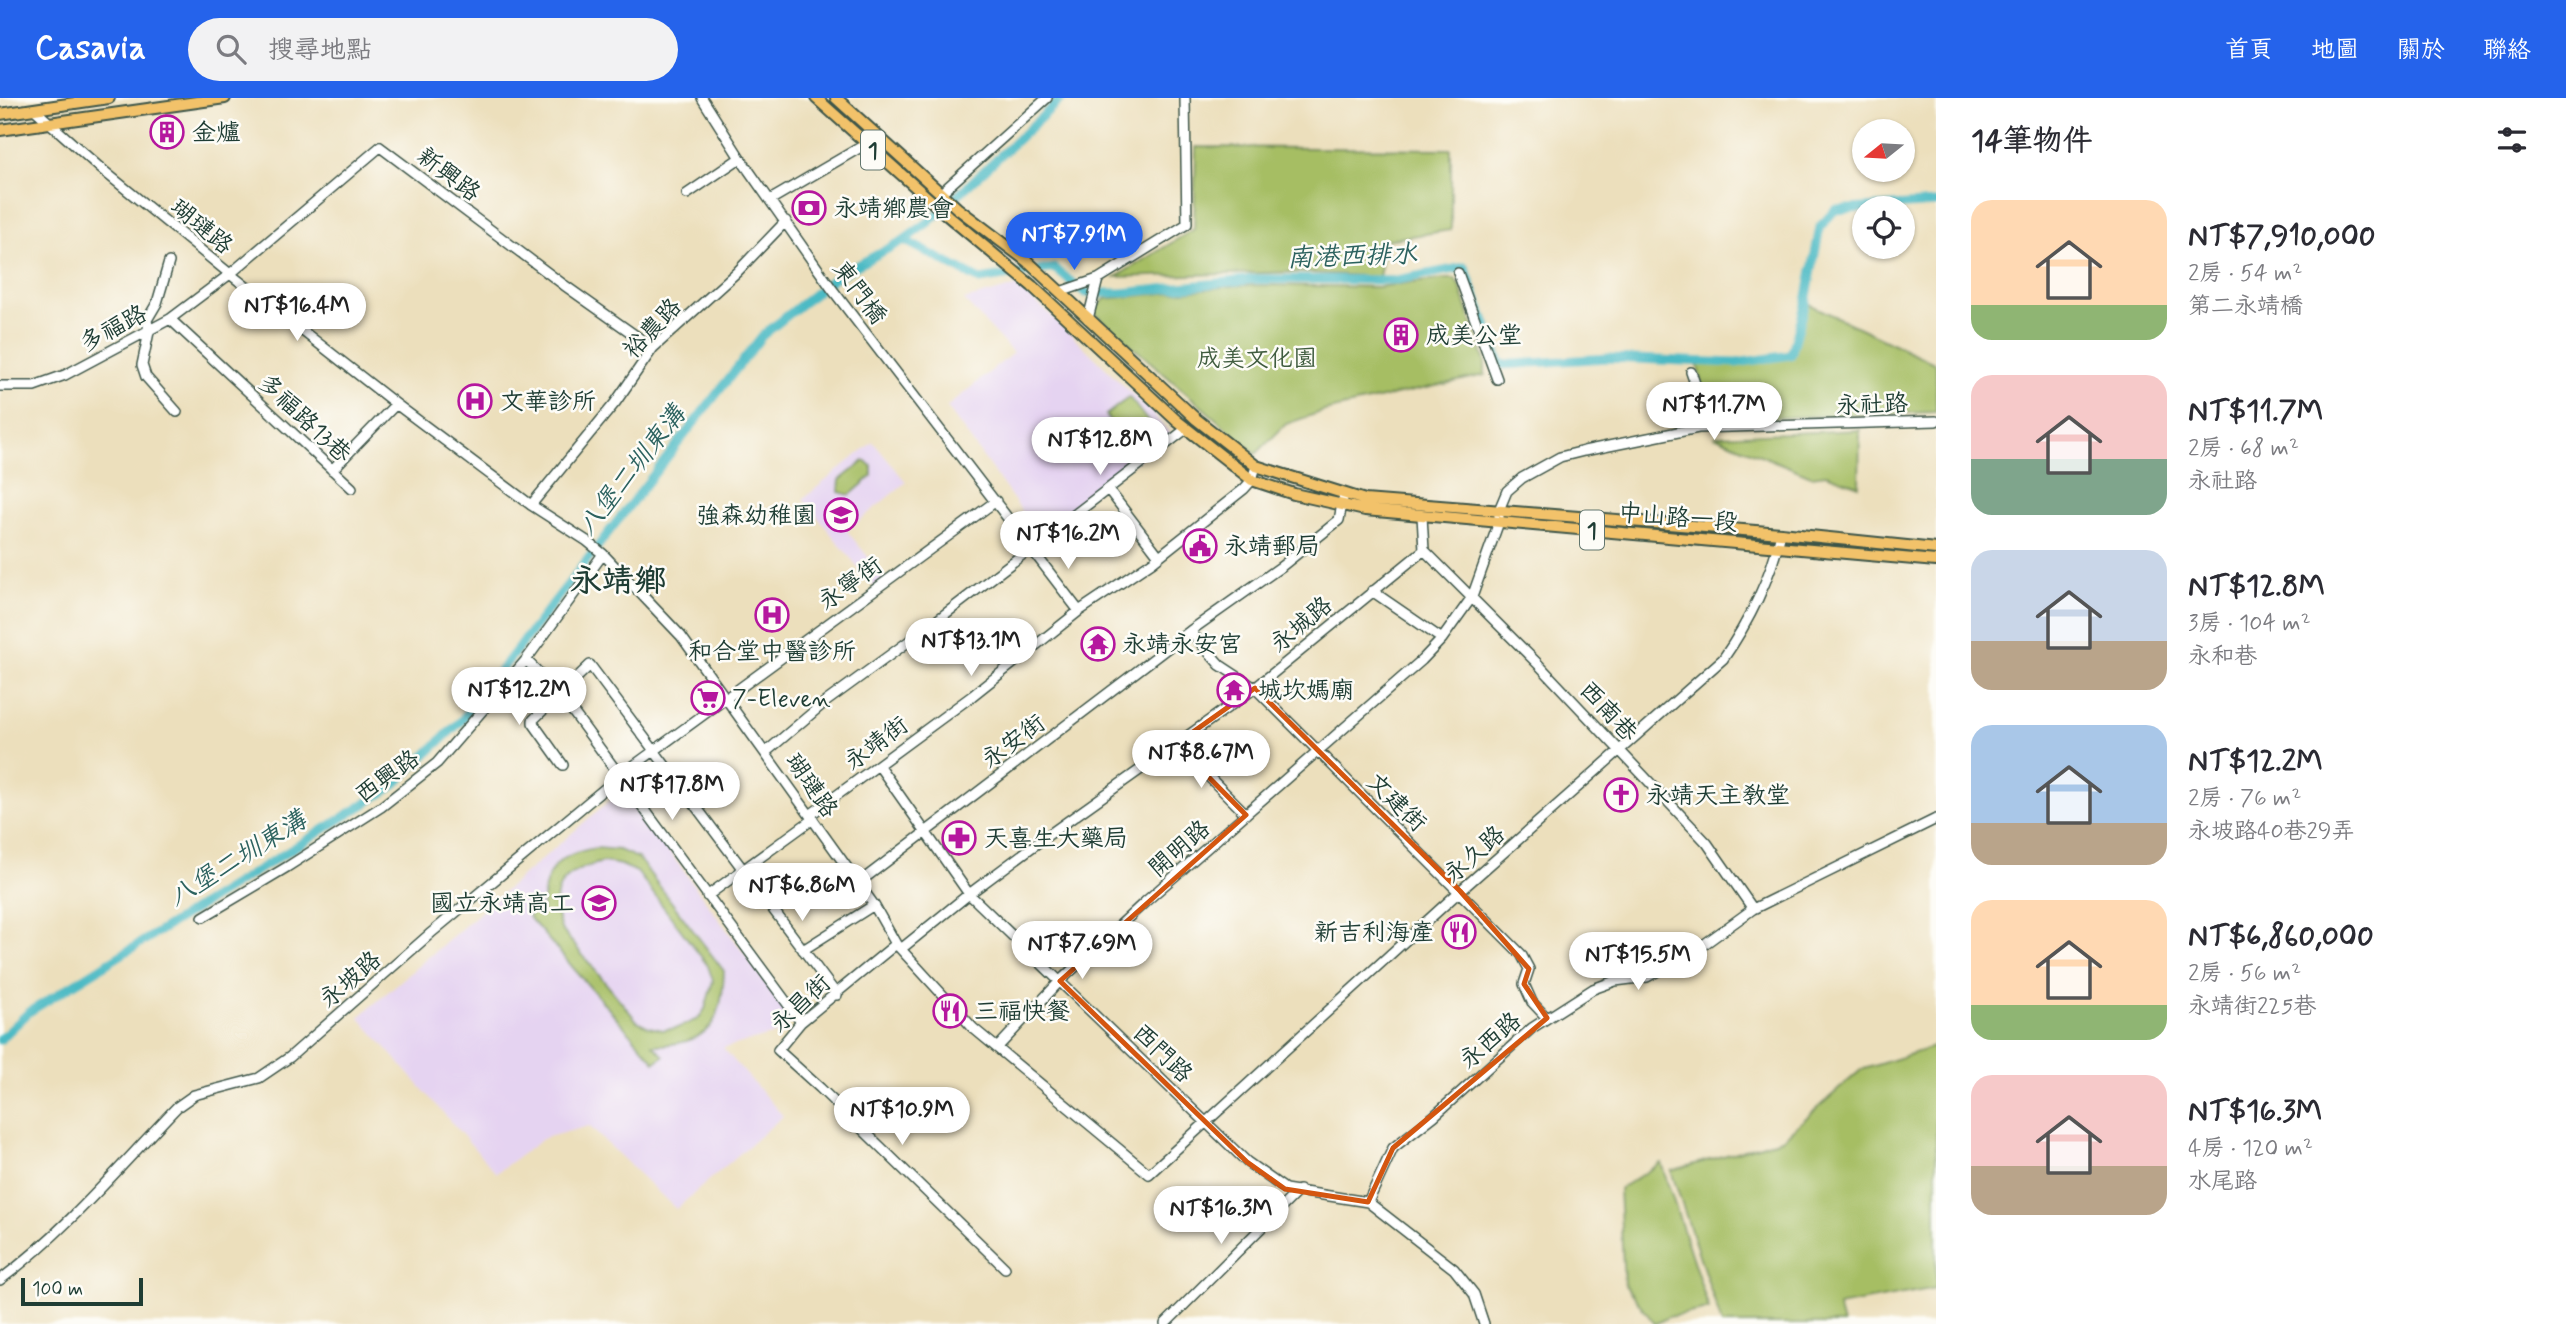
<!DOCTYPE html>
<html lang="zh-TW">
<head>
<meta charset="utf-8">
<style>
  body { margin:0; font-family:Mynerve,"LXGW WenKai TC",sans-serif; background:#f2f2f3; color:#2b2b33; height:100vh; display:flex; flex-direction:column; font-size:26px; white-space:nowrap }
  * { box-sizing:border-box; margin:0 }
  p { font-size:23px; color:#7c7c81 }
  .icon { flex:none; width:38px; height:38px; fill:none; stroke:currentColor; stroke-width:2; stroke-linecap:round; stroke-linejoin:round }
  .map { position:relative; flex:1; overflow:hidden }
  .panel { display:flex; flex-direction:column; background:#fff; width:630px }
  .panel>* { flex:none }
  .needle { width:46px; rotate:252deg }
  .fabs { position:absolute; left:1852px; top:21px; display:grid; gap:14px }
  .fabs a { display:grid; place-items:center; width:63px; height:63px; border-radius:50%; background:#fff; box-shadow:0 2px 5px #0004; font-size:35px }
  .scale { position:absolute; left:21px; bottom:18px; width:122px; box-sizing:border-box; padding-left:7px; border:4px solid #1f3d34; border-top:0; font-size:19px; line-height:24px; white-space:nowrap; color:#1f3d34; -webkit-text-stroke:5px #fdfcf7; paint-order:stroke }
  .price { position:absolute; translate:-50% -60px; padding:0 16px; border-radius:24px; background:#fff; color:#222; font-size:23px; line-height:46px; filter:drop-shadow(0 2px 4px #0008) }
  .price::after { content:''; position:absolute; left:50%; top:42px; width:21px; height:16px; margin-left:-10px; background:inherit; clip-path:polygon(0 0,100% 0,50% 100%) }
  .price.selected { background:#2563eb; color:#fff }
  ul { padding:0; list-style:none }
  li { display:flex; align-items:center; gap:21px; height:175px; padding:0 35px }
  li span { display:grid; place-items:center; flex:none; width:196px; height:140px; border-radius:21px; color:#555 }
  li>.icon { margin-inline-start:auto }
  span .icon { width:84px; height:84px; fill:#fffc; stroke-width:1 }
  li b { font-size:30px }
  h2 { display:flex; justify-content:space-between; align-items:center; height:84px; padding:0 35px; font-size:30px }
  header { display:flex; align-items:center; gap:42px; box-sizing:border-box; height:98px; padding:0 35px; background:#2563eb; color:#fff }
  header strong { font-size:33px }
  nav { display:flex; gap:38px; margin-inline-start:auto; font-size:24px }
  .search { width:490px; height:63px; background:#f2f2f3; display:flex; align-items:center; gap:18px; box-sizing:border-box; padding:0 24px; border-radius:38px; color:#7c7c81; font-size:26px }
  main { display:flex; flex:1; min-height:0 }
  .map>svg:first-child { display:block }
  .built { fill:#e5d3f1 }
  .green { fill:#a6be64; stroke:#627e4c; stroke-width:2; fill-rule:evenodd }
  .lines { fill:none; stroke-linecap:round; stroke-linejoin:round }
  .canal { stroke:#4bbac4; stroke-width:9 }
  .minor-casing { stroke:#3e5548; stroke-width:12 }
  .major-casing { stroke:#3e5548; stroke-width:14 }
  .minor { stroke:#fff; stroke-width:9 }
  .major { stroke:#f2c26a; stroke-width:10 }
  .marked { fill:none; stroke:#d45610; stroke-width:5; stroke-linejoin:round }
  .labels { text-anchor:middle; stroke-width:5; stroke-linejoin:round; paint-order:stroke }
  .shield { fill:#fdfcf7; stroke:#62766e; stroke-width:2 }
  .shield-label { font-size:23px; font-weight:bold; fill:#1f3d34 }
  .poi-label { font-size:24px; fill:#1f3d34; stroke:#fdfcf7; text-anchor:start }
  .street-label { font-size:24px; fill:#1f3d34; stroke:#fdfcf7 }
  .park-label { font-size:24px; fill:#415d40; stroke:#fdfcf7 }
  .water-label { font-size:26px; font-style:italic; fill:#2c625f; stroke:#fdfcf7 }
  .district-label { font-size:32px; font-weight:bold; fill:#1f3d34; stroke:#fdfcf7 }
</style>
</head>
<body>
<header>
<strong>Casavia</strong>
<div class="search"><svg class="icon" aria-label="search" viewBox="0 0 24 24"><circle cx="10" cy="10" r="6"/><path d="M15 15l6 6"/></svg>搜尋地點</div>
<nav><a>首頁</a><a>地圖</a><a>關於</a><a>聯絡</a></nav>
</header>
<main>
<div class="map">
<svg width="1936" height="1226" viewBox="0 0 1936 1226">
  <rect width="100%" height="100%" fill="#fdfcf7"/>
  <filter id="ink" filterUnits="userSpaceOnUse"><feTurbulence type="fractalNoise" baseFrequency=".0143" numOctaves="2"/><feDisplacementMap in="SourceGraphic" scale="14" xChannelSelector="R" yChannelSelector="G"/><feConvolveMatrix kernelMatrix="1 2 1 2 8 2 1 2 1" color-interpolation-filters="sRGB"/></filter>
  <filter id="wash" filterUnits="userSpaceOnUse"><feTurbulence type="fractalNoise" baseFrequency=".00686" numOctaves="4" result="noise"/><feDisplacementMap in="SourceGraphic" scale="28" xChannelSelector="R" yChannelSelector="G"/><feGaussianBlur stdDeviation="1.57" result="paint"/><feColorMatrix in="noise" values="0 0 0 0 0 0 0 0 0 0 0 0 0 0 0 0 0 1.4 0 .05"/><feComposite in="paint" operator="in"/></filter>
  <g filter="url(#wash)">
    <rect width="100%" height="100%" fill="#ecdfbc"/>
    <path class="built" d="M1017,188L1054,220L1153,316L1171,337L1039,437L947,309L1013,255L964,202Z
      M873,344L906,384L847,433L885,480L874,489L803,401Z
      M623,691L791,919L779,935L723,950L783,1018L676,1111L589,1028L544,1040L496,1075L359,919Z"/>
    <path class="green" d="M1196,49L1451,51V132L1386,142L1379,179L1297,174L1116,179L1194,131Z
      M1445,181H1455L1460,189L1485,264V277L1324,313L1286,326L1256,356L1092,213L1105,201L1243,187L1377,189Z
      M1809,206L1936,266V314L1735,321L1708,319L1697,264L1736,265L1790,257Z
      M1129,299L1160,339L1135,358L1106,317Z
      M1860,332L1859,388L1826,376L1811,378L1714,338Z
      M864,363L872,368V378L850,397L839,394L840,382Z
      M597,750L619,752L638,760L724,873C722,925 710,947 653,947L664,958L655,964L528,818L536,811L542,815C543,773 555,756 597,750ZM604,764L621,767L637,774L708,868L713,883L705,911L698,921L677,930L663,932L649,929L637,923L561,831C546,790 565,772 604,764Z
      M1936,948V1190L1838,1208L1843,1226H1722L1671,1073L1782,1041L1861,972Z
      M1661,1065L1709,1211L1668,1219L1655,1226L1624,1186L1619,1091Z"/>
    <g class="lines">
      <path class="canal" d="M904,142L980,182L1054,170L1085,195H1122L1257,181L1396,182L1465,169L1501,267L1608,260L1736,265L1791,257L1806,204L1820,129L1835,112L1936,105
        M0,942L29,914L392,689L461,623L762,238L834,180L904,142L930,123L1062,0"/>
    </g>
  </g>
  <g filter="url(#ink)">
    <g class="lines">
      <defs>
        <path id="minor" d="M702,0L740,60L832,191L1079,513
          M34,11L99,69L230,176L396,306L531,407L587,443L603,456L681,538L874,807L896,846L973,930L1149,1076L1460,793L1723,561C1749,524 1771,479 1781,435
          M941,95L1047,0
          M687,96L740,60
          M770,102L866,46
          M169,164L157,205L147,222L149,234L142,267L146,279L177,314
          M1458,175L1497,281
          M1060,194L1098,181L1187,126L1185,0
          M170,221L352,390
          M1088,221L1098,181
          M1691,274L1710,330
          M0,288H34L65,277L170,221L230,176L380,49L564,187L653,250
          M332,372L396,306
          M1108,391L1159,458
          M531,407L615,305L653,250L737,174L786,123
          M1424,452L1539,567L1707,745L1753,811
          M1372,493L1442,541
          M1190,533L1220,567L1255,590L1521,856L1529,871L1524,886L1532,904L1547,920
          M526,562L559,595L801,924
          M1176,646L1246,716
          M766,654L824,605L923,533L1186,331
          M563,667L533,625V622L590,567L837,897
          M879,668L969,796L1247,1064L1285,1091L1368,1104L1454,1171L1474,1196L1484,1226
          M810,717L972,598L1079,513L1152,464L1244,391L1252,382L1256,368
          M857,786L1190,533L1282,468L1339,422L1343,401
          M707,798L813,721
          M802,803L848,771
          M203,819L287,769L381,709L437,665L526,562L603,456
          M896,846L801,924L778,952L820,990L1005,1170
          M901,851L969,796L1047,738L1255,590L1424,452L1422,418
          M803,852L874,807
          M997,950L1060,883L1145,804L1422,562L1442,541L1472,499L1499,424V412L1507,393L1522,380L1560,359L1584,353L1698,330L1936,323
          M1368,1104L1393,1050L1434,1018L1532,930L1593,891L1615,883L1647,879L1658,873L1699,850L1753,811L1936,721
          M0,1182C66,1133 120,1068 177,1009L194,997L259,980L290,959L431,835L621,677L996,403
          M1165,1226L1299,1092"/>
        <path id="major" d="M816,0L948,118L1032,188L1177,323L1252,382L1294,396L1365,412L1936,463
          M836,0L957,110L1027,163L1196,321L1256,368L1365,402L1781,435L1936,451
          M0,16L109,0
          M0,32L225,0"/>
      </defs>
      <use href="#minor" class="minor-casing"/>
      <use href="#major" class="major-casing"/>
      <use href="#minor" class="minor"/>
      <use href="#major" class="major"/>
    </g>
  </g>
  <path class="marked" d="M1255,590L1460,793L1529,871L1524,886L1547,920L1393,1050L1368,1104L1285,1091L1247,1064L1060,883L1246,717L1176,646Z"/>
  <defs>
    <symbol id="building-ring" viewBox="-11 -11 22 22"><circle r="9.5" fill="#fdfcf7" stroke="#b5179e" stroke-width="1.5"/><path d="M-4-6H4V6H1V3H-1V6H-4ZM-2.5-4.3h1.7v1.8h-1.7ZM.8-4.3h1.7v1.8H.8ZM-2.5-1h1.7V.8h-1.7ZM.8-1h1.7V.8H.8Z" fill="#b5179e"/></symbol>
    <symbol id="bank-ring" viewBox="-11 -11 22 22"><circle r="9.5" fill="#fdfcf7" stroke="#b5179e" stroke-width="1.5"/><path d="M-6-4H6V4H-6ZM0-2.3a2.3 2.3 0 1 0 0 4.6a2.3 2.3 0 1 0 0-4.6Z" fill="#b5179e"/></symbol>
    <symbol id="hospital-ring" viewBox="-11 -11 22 22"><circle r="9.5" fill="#fdfcf7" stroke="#b5179e" stroke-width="1.5"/><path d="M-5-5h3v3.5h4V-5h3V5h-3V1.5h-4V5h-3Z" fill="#b5179e"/></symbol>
    <symbol id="school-ring" viewBox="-11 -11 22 22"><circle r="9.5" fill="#fdfcf7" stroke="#b5179e" stroke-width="1.5"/><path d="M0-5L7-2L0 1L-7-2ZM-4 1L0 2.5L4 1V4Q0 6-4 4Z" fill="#b5179e"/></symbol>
    <symbol id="civic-ring" viewBox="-11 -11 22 22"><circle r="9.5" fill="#fdfcf7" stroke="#b5179e" stroke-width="1.5"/><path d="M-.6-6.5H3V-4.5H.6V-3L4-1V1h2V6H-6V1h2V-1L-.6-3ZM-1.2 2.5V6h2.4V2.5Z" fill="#b5179e"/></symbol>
    <symbol id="temple-ring" viewBox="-11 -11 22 22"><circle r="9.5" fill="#fdfcf7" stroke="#b5179e" stroke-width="1.5"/><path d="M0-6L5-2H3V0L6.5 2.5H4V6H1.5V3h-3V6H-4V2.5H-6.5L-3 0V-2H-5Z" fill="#b5179e"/></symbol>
    <symbol id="supermarket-ring" viewBox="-11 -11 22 22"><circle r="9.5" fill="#fdfcf7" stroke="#b5179e" stroke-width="1.5"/><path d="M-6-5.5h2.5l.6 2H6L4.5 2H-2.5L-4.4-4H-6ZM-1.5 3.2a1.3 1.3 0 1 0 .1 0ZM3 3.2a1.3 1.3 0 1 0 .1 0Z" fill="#b5179e"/></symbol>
    <symbol id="church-ring" viewBox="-11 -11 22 22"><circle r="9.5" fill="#fdfcf7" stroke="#b5179e" stroke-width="1.5"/><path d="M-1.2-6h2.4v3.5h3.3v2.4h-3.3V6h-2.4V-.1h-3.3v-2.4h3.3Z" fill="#b5179e"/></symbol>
    <symbol id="pharmacy-ring" viewBox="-11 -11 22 22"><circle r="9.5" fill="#fdfcf7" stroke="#b5179e" stroke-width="1.5"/><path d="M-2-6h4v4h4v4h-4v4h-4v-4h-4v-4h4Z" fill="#b5179e"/></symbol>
    <symbol id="restaurant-ring" viewBox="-11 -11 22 22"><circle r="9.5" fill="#fdfcf7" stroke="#b5179e" stroke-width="1.5"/><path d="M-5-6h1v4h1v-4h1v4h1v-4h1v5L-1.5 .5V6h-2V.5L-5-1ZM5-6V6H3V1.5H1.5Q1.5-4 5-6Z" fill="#b5179e"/></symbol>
  </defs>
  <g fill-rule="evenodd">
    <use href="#building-ring" x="148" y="15" width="38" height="38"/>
    <use href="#bank-ring" x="790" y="91" width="38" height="38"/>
    <use href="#building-ring" x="1382" y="218" width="38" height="38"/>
    <use href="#hospital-ring" x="456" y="284" width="38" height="38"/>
    <use href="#school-ring" x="822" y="398" width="38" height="38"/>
    <use href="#civic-ring" x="1181" y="429" width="38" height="38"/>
    <use href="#hospital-ring" x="753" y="498" width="38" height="38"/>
    <use href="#temple-ring" x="1079" y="527" width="38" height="38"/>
    <use href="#temple-ring" x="1215" y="573" width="38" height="38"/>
    <use href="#supermarket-ring" x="689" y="581" width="38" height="38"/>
    <use href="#church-ring" x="1602" y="678" width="38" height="38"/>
    <use href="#pharmacy-ring" x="940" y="721" width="38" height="38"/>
    <use href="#school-ring" x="580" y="786" width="38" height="38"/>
    <use href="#restaurant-ring" x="1440" y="815" width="38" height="38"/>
    <use href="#restaurant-ring" x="931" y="894" width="38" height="38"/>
  </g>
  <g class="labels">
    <g class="shield">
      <rect x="861" y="32.5" width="24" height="39" rx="5"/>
      <rect x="1580" y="412.5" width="24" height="39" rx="5"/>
    </g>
    <g class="shield-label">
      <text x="873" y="60">1</text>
      <text x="1592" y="440">1</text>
    </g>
    <g class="poi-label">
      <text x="192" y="42">金爐</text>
      <text x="834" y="118">永靖鄉農會</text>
      <text x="1426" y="245">成美公堂</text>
      <text x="500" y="311">文華診所</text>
      <text x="816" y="425" text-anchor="end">強森幼稚園</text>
      <text x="1224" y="456">永靖郵局</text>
      <text x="1122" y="554">永靖永安宮</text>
      <text x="772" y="561" text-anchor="middle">和合堂中醫診所</text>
      <text x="1258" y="600">城坎媽廟</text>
      <text x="732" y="608">7-Eleven</text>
      <text x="1646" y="705">永靖天主教堂</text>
      <text x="984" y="748">天喜生大藥局</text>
      <text x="574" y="813" text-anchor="end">國立永靖高工</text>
      <text x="1434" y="842" text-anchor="end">新吉利海產</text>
      <text x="974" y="921">三福快餐</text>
    </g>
    <g class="street-label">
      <text transform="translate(449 76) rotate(37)" y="8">新興路</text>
      <text transform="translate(202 128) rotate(39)" y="8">瑚璉路</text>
      <text transform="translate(860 194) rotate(53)" y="8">東門橋</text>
      <text transform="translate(113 230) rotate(-28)" y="8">多福路</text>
      <text transform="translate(652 230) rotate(-47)" y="8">裕農路</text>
      <text transform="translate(1872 306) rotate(-2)" y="8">永社路</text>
      <text transform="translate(305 320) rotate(43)" y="8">多福路13巷</text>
      <text transform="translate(1678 419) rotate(5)" y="8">中山路一段</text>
      <text transform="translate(850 485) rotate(-36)" y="8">永寧街</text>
      <text transform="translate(1301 526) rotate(-40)" y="8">永城路</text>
      <text transform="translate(1609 613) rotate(47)" y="8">西南巷</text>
      <text transform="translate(1013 643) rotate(-37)" y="8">永安街</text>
      <text transform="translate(876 645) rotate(-37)" y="8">永靖街</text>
      <text transform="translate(387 678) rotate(-36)" y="8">西興路</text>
      <text transform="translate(812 687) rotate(55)" y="8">瑚璉路</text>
      <text transform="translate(1397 704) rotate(44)" y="8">文建街</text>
      <text transform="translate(1179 750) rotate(-41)" y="8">開明路</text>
      <text transform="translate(1474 756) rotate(-42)" y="8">永久路</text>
      <text transform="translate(350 881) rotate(-41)" y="8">永坡路</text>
      <text transform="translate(800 905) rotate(-43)" y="8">永昌街</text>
      <text transform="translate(1490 942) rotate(-41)" y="8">永西路</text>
      <text transform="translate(1163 955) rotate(44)" y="8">西門路</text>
    </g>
    <g class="park-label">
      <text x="1257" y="268">成美文化園</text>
    </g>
    <g class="water-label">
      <text transform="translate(1352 157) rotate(-2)" y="9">南港西排水</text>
      <text transform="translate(631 372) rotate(-52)" y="9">八堡二圳東溝</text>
      <text transform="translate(237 760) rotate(-32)" y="9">八堡二圳東溝</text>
    </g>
    <g class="district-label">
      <text x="618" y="493">永靖鄉</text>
    </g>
  </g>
</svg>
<div class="fabs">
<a><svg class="needle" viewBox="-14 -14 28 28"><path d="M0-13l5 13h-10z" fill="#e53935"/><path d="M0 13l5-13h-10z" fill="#7c7c81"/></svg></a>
<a><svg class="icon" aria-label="locate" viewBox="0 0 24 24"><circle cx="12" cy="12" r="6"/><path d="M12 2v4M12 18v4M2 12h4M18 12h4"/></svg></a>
</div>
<div class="scale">100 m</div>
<b class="price selected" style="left:1074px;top:174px">NT$7.91M</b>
<b class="price" style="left:297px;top:245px">NT$16.4M</b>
<b class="price" style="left:1714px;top:344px">NT$11.7M</b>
<b class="price" style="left:1100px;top:379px">NT$12.8M</b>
<b class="price" style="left:1068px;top:473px">NT$16.2M</b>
<b class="price" style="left:971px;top:580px">NT$13.1M</b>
<b class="price" style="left:519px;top:629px">NT$12.2M</b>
<b class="price" style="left:1201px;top:692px">NT$8.67M</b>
<b class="price" style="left:672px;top:724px">NT$17.8M</b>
<b class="price" style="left:802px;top:825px">NT$6.86M</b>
<b class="price" style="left:1082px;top:883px">NT$7.69M</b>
<b class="price" style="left:1638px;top:894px">NT$15.5M</b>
<b class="price" style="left:902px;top:1049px">NT$10.9M</b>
<b class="price" style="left:1221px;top:1148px">NT$16.3M</b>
</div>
<section class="panel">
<h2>14筆物件<svg class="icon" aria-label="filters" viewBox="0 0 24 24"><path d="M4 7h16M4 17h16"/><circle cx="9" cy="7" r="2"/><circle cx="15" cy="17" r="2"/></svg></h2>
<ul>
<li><span style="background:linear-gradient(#ffd9b3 75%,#8fb573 0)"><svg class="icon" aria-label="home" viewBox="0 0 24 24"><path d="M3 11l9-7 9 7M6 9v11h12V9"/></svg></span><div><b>NT$7,910,000</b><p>2房 · 54 m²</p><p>第二永靖橋</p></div></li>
<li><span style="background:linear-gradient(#f6c9c9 60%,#7fa58c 0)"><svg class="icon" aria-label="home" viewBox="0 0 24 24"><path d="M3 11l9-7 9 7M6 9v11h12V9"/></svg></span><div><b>NT$11.7M</b><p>2房 · 68 m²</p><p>永社路</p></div></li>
<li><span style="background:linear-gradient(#c9d6e8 65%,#b9a48a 0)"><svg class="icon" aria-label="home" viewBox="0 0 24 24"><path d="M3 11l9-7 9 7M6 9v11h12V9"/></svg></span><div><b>NT$12.8M</b><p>3房 · 104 m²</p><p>永和巷</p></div></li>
<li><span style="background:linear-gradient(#a9c7e8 70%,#b9a48a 0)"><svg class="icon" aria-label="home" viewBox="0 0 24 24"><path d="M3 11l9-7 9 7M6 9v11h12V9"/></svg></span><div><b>NT$12.2M</b><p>2房 · 76 m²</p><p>永坡路40巷29弄</p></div></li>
<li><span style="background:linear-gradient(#ffd9b3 75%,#8fb573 0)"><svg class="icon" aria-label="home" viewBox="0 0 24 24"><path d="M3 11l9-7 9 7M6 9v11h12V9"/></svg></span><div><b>NT$6,860,000</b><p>2房 · 56 m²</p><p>永靖街225巷</p></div></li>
<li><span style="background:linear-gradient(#f6c9c9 65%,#b9a48a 0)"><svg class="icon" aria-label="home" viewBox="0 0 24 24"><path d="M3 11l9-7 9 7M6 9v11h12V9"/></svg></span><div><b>NT$16.3M</b><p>4房 · 120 m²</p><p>水尾路</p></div></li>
</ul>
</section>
</main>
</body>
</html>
